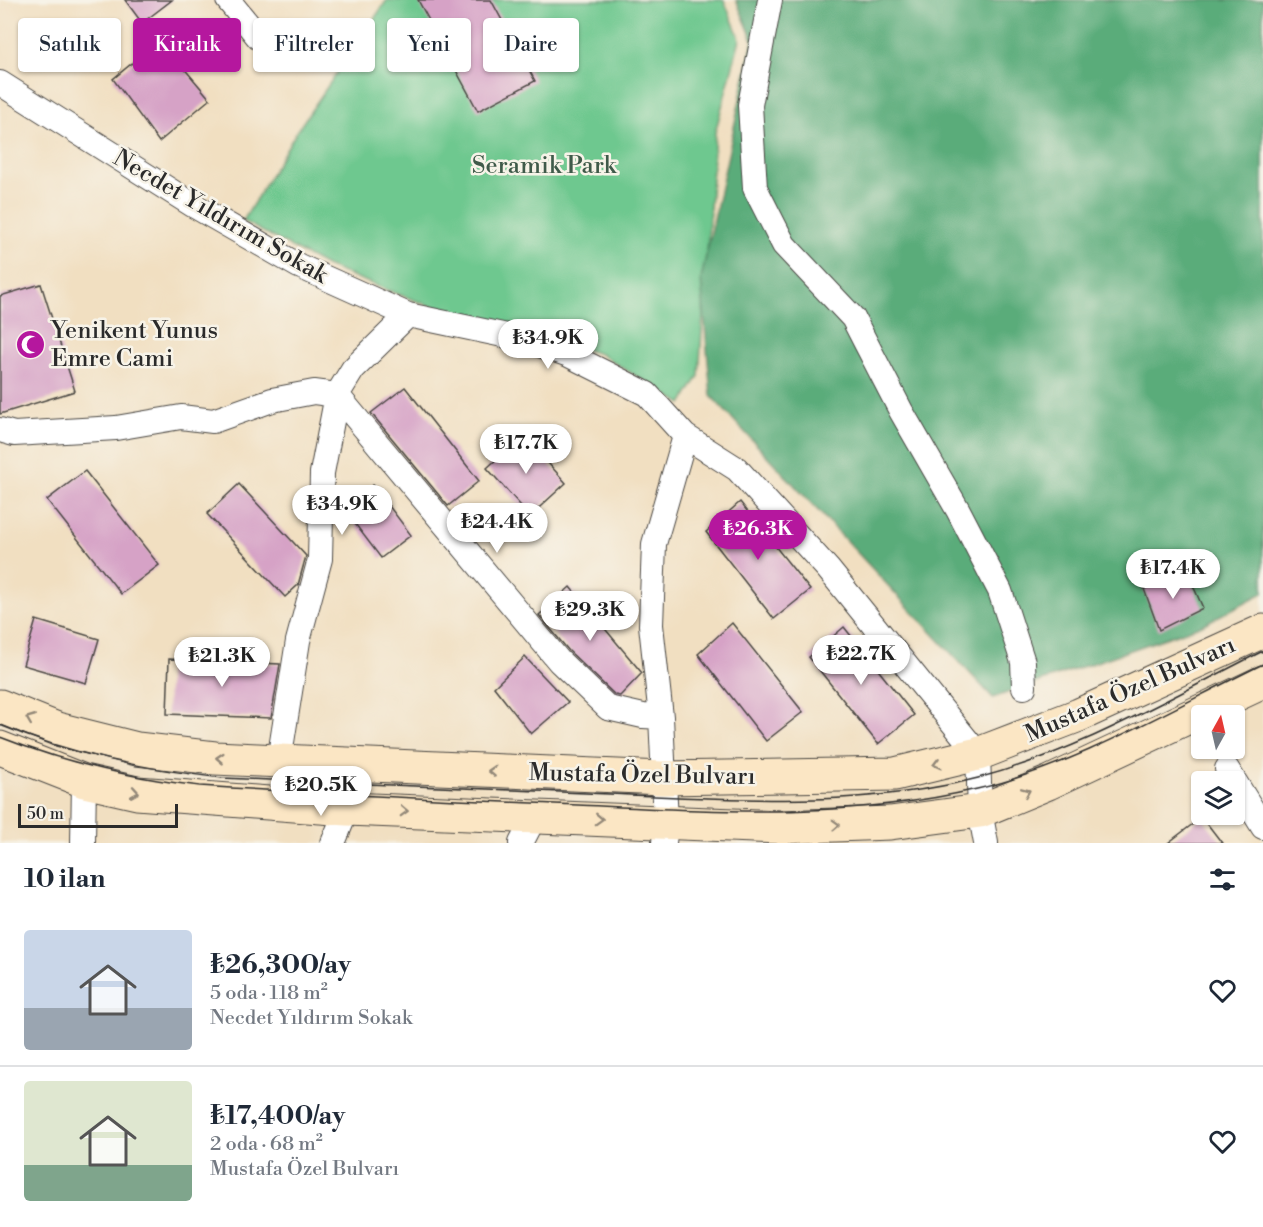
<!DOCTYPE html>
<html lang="tr">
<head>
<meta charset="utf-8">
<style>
  body { margin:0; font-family:"Libre Bodoni",serif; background:#f2f2f3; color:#1f2937; height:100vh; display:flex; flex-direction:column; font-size:22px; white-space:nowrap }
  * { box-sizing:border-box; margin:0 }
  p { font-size:20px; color:#747a83 }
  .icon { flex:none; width:33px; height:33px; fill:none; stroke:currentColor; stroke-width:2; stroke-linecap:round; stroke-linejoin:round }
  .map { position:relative; height:843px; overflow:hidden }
  .panel { display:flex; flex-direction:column; background:#fff; flex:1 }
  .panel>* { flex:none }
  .hud { position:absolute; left:18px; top:18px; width:600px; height:54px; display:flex; gap:12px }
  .needle { width:39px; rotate:8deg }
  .controls { position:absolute; left:1191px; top:705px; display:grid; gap:12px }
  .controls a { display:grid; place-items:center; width:54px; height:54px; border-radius:6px; background:#fff; box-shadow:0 2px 4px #0004; font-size:30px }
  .scale { position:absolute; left:18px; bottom:15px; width:160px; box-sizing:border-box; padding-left:6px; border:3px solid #2b2b2b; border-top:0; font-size:16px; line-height:21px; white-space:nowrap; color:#2b2b2b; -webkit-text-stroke:4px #f7f3e8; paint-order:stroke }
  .price { position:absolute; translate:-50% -51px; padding:0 14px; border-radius:21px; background:#fff; color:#222; font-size:20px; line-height:39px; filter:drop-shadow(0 2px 3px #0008) }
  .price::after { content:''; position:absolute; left:50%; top:36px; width:18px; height:14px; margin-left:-9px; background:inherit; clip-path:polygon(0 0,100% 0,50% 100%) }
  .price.active { background:#b5179e; color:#fff }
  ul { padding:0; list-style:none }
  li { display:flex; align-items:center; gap:18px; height:150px; padding:0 24px }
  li+li { border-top:2px solid #e0e1e3 }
  li span { display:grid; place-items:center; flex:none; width:168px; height:120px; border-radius:6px; color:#555 }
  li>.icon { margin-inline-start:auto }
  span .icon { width:72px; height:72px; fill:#fffc; stroke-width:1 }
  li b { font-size:26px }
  h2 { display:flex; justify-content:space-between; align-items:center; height:72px; padding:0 24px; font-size:26px }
  .tag { padding:0 21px; border-radius:6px; background:#fff; box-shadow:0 2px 4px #0004; font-size:21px; line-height:54px }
  .tag.active { background:#b5179e; color:#fff }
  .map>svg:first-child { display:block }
  .green { fill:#6ec88f; stroke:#4c7a5d; stroke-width:1.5 }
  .forest { fill:#5aac7a; stroke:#426c52; stroke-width:1.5 }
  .building { fill:#d6a2c6 }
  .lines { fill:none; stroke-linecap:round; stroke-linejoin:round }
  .minor-casing { stroke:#494642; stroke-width:26 }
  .secondary-casing { stroke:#494642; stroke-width:35 }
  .minor { stroke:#fff; stroke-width:24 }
  .secondary { stroke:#fbe6c4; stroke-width:33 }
  .tram { stroke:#2b2b2b; stroke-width:1.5 }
  .oneway { stroke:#938878 }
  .labels { text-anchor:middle; stroke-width:5; stroke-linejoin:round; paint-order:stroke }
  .park-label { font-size:24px; fill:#3f5a49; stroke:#f7f3e8 }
  .street-label { font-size:24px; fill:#2b2b2b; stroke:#f7f3e8 }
  .poi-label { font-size:24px; fill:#2b2b2b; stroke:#f7f3e8; text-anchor:start }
</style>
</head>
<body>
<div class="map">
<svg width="1263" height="843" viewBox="0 0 1263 843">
  <rect width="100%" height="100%" fill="#f7f3e8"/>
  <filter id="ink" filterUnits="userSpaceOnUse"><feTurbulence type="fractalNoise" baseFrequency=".0167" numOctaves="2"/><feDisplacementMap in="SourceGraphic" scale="12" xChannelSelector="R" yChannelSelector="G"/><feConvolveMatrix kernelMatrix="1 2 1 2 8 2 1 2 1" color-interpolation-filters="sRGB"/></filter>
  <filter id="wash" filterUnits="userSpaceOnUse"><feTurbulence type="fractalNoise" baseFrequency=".008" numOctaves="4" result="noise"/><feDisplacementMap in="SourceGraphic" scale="24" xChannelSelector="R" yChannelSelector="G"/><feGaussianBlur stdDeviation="1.35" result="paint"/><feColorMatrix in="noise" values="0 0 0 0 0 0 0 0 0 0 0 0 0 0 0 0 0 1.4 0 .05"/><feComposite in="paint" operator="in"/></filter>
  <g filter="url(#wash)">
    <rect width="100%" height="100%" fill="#f1dfc1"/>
    <path class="green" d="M387,0H724L740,39L715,133L699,376L682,404L600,354L509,326L450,313L395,293L326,266L243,221L297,131Z"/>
    <path class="forest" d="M736,0H1263V593L1200,626L993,698L711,396L701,279L753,40Z"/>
    <g id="blocks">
      <path class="building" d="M125,0H172L142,23Z
        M418,0H491L535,81L478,111Z
        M160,40L210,99L159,142L113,79Z
        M41,284L75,391L0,414V296Z
        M405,387L479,481L448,506L371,413Z
        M523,435L566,483L530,516L487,468Z
        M85,471L159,565L121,594L47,500Z
        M239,484L306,556L298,585L285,597L207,514Z
        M373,485L411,535L381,558L343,508Z
        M740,502L810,590L774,619L706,532Z
        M1186,570L1203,608L1159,630L1144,589Z
        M570,587L642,673L620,696L615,695L569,651L539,615Z
        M36,620L99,639L86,683L23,665Z
        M732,623L803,712L766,741L698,654Z
        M844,627L914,715L878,744L809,657Z
        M525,657L568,702L531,734L494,687Z
        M169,659L280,664L271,718L167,714Z
        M1202,817L1222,843H1168Z"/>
    </g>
  </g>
  <g filter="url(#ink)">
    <use href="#blocks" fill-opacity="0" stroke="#494642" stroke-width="1.5"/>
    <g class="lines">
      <defs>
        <path id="minor" d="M228,0L259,38
          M770,0L750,105L755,188L784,245L853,318L901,411L958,510L1000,591L1023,662L1024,687
          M0,83L193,205L299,266L408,315L522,339L569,355L647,394L685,436L737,469L828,569L978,754L980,811L986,843
          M0,430L14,434L116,428L181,417L213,421L272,400L314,392L337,395L559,661L608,708L643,716L661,717
          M279,761L298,641L320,559L322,473L337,395L353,369L408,315
          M1227,769L1263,827
          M83,843L84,781
          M333,843L347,809
          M521,843L535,816
          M664,843L666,822L661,717L651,625L654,544L685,436"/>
        <path id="secondary" d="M0,706L57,729L137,749L215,758L662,778L895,774L978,754L1079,715L1263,631
          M0,748L84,781L137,793L347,809L780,827L890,823L980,811L1048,783L1263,682"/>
      </defs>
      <use href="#minor" class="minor-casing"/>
      <use href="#secondary" class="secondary-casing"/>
      <use href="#minor" class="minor"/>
      <use href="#secondary" class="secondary"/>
      <path class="tram" d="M0,725C71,755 146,769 222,778C351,784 480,789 609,794C732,799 858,809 978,778C1078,752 1171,697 1263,651
        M0,737C65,763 131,778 200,786C326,794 452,800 578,805C711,811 846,820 977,789C1076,766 1172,708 1263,664"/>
    </g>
    <defs><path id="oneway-chevron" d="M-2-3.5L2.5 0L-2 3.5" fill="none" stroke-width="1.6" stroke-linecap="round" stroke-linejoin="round" transform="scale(1.5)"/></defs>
    <g class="oneway">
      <use href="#oneway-chevron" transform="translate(30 719) rotate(-158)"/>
      <use href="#oneway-chevron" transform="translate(220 758) rotate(-176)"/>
      <use href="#oneway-chevron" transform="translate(937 764) rotate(166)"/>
      <use href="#oneway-chevron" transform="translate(492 771) rotate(-177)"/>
      <use href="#oneway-chevron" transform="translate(135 792) rotate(10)"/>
      <use href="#oneway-chevron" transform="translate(1026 792) rotate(-23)"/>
      <use href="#oneway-chevron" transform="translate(404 811) rotate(2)"/>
      <use href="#oneway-chevron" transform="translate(599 819) rotate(2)"/>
      <use href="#oneway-chevron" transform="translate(836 825) rotate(-2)"/>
    </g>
  </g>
  <defs>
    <symbol id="mosque-disc" viewBox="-11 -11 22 22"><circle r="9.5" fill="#b5179e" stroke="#f7f3e8"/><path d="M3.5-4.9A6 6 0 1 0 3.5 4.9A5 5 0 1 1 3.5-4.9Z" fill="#fff"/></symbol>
  </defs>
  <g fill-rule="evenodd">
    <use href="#mosque-disc" x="14" y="328" width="33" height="33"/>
  </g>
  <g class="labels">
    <g class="park-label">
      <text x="544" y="173">Seramik Park</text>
    </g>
    <g class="street-label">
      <text transform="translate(221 216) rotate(30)" y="8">Necdet Yıldırım Sokak</text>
      <text transform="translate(1130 689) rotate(-24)" y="8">Mustafa Özel Bulvarı</text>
      <text transform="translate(642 774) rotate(1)" y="8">Mustafa Özel Bulvarı</text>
    </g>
    <g class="poi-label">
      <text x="51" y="338">Yenikent Yunus<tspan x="51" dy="28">Emre Cami</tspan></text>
    </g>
  </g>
</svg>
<div class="controls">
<a><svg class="needle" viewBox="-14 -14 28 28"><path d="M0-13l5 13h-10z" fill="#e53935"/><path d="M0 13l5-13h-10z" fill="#747a83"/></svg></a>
<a><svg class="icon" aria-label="layers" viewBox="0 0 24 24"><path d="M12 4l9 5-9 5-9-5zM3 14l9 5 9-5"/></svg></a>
</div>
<div class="scale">50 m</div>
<b class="price" style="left:548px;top:370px">₺34.9K</b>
<b class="price" style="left:526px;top:475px">₺17.7K</b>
<b class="price" style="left:342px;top:536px">₺34.9K</b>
<b class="price" style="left:497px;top:554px">₺24.4K</b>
<b class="price active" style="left:758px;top:561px">₺26.3K</b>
<b class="price" style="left:1173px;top:600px">₺17.4K</b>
<b class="price" style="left:590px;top:642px">₺29.3K</b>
<b class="price" style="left:861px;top:686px">₺22.7K</b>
<b class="price" style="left:222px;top:688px">₺21.3K</b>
<b class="price" style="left:321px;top:817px">₺20.5K</b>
<div class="hud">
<a class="tag">Satılık</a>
<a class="tag active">Kiralık</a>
<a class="tag">Filtreler</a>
<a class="tag">Yeni</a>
<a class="tag">Daire</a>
</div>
</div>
<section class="panel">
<h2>10 ilan<svg class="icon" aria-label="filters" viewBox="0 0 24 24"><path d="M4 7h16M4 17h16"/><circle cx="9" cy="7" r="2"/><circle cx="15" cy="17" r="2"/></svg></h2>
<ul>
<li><span style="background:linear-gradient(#c9d6e8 65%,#9aa5b1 0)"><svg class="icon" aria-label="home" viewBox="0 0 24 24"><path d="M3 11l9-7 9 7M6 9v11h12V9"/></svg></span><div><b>₺26,300/ay</b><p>5 oda · 118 m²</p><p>Necdet Yıldırım Sokak</p></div><svg class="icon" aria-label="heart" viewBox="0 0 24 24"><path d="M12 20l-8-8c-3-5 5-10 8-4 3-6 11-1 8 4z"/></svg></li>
<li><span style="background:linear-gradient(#dfe7d0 70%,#7fa58c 0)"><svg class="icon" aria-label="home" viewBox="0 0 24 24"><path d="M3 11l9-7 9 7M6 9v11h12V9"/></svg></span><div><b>₺17,400/ay</b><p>2 oda · 68 m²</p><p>Mustafa Özel Bulvarı</p></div><svg class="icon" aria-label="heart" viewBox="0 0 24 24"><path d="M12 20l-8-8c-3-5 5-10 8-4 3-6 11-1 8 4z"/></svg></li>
</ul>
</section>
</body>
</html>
